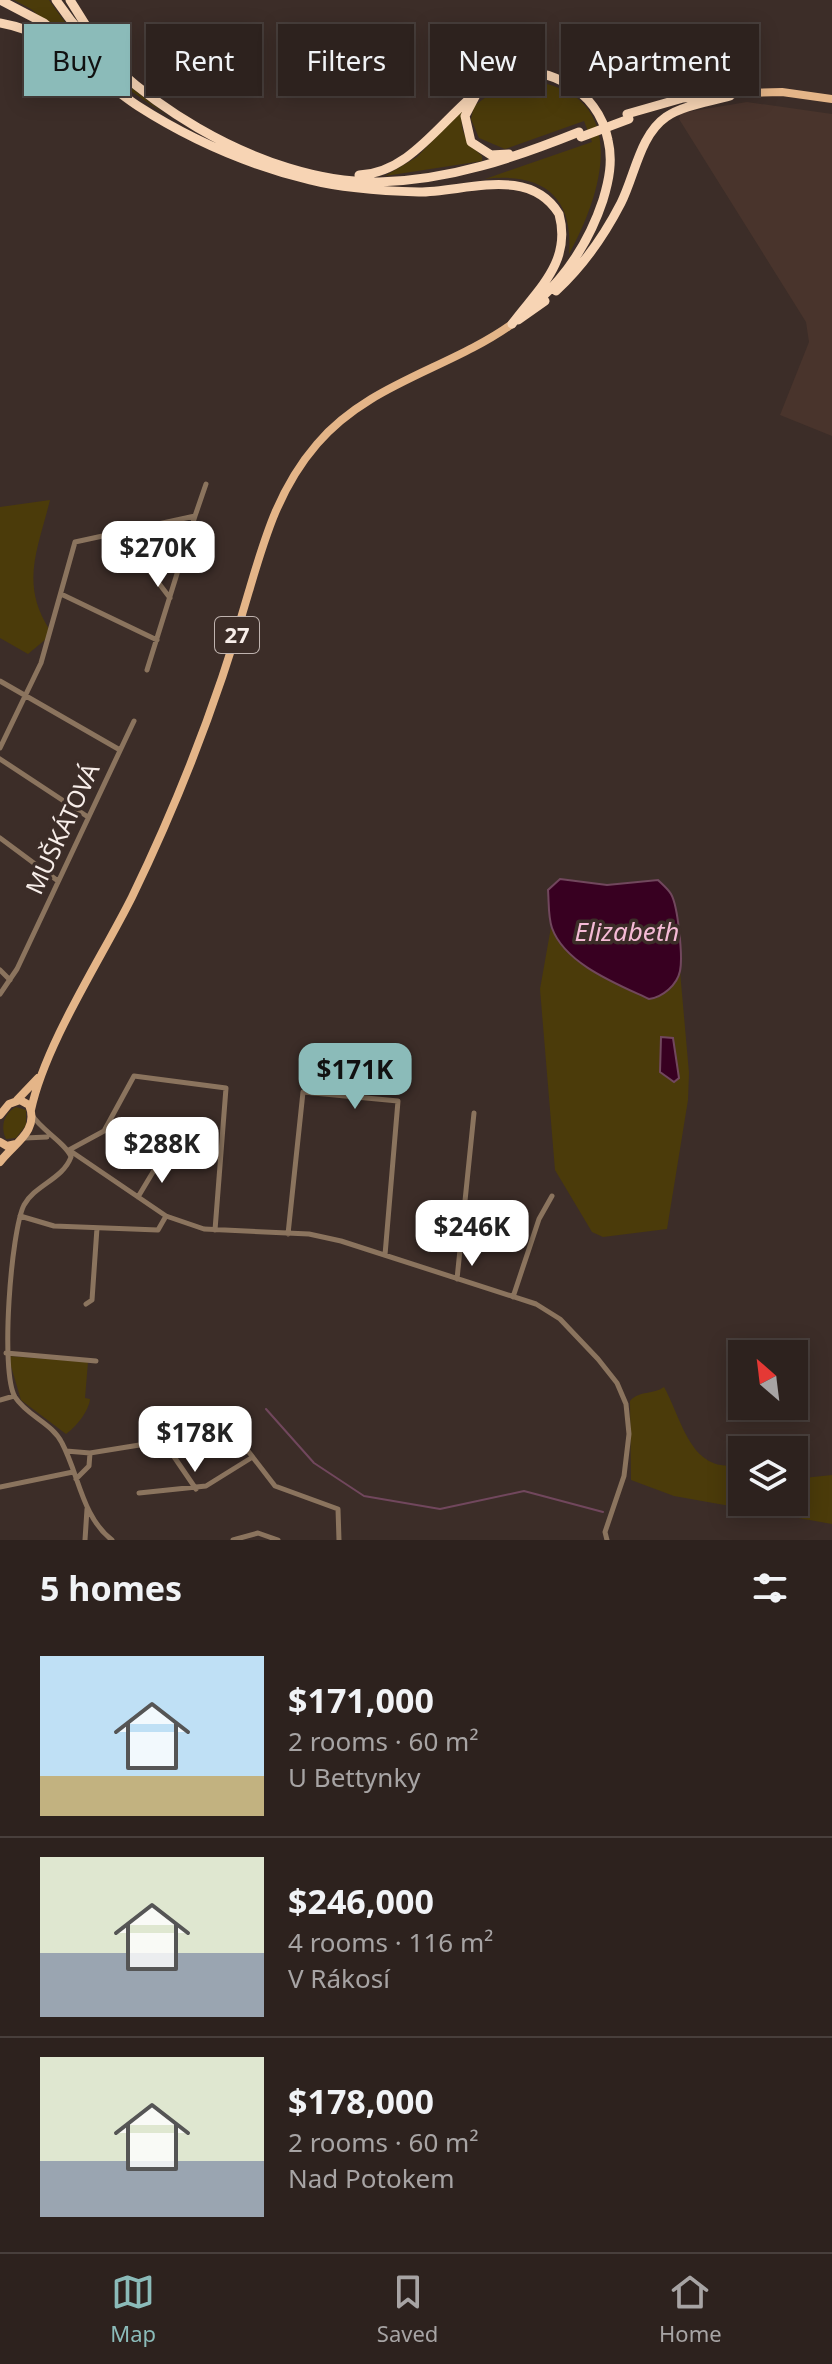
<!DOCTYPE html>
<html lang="en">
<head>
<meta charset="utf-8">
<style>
  body { margin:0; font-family:"Noto Sans",sans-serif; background:#352a27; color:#f1f3f6; height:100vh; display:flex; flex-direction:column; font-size:30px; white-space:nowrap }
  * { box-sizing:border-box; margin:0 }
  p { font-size:26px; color:#a7a4a4 }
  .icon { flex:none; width:44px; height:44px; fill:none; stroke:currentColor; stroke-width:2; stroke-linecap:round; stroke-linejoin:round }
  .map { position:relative; height:1540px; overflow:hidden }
  .drawer { display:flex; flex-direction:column; background:#2d221e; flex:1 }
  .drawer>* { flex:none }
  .hud { position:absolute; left:24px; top:24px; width:784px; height:72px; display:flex; gap:16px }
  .needle { width:52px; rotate:332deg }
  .buttons { position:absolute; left:728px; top:1340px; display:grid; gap:16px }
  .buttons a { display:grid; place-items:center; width:80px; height:80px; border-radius:0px; background:#2d221e; box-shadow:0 4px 20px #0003,0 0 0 2px #483f3c; font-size:40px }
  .price { position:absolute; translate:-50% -68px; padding:0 18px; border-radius:16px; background:#fff; color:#222; font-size:26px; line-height:52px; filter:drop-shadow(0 2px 4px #0008) }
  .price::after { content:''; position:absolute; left:50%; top:48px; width:24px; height:18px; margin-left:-12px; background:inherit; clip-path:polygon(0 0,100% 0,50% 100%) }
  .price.selected { background:#8bbbb9; color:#111 }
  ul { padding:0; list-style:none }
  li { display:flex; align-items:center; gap:24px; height:200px; padding:0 40px }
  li+li { border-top:2px solid #483f3c }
  li span { display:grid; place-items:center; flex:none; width:224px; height:160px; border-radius:0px; color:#555 }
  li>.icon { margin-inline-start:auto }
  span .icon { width:96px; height:96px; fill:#fffc; stroke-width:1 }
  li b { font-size:34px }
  h2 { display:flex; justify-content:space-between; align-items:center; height:96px; padding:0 40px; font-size:34px }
  .chip { padding:0 28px; border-radius:0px; background:#2d221e; box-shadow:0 4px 20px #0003,0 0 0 2px #483f3c; font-size:28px; line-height:72px }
  .chip.selected { background:#8bbbb9; color:#111 }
  .tabs { display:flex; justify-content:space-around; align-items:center; height:112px; border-top:2px solid #483f3c; background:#2d221e; font-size:22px; color:#a7a4a4 }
  .tabs a { display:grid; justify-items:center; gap:4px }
  .tabs .selected { color:#8bbbb9 }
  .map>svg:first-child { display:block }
  .built { fill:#49342c }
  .green { fill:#4b3b0a }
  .water { fill:#380021; stroke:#71475d; stroke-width:2 }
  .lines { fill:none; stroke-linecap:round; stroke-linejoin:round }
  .stream { stroke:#71475d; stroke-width:2 }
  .street { stroke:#8b745e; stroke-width:5 }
  .primary { stroke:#e4b588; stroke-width:8 }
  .highway { stroke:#f7d4b4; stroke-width:9 }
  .highway-bridge { stroke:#f7d4b4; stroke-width:9 }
  .labels { text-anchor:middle; stroke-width:7; stroke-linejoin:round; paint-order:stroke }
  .shield { fill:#3c2d28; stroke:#bfb3af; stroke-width:2 }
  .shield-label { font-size:22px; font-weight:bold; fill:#f7ede9 }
  .street-label { font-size:24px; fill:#f7ede9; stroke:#3c2d28 }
  .water-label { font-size:26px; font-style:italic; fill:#f5bad5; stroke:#3c2d28 }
</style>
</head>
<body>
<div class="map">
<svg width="832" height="1540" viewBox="0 0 832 1540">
  <rect width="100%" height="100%" fill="#3c2d28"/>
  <path class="built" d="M747,102L832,114V436L780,415L809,342L806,322L679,119L681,113Z"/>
  <path class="green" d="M14,0H49C82,49 125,84 172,119L112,78L31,9Z
    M525,80C632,91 605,188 569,254C574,196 542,172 485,179L592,142L584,121L505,149L479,138L471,119L474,106L502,85Z
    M464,108C457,129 466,142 482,156V161L385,176L417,157Z
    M50,500C38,549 20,583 49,629L46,639L28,654L0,638V507Z
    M551,927L561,945L669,991L680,971L689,1073L688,1100L667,1229L603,1237L592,1232L555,1170L540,989Z
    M16,1107L26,1110V1125L16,1138L6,1139C0,1127 4,1113 16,1107Z
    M8,1356L88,1362L85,1398L90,1399C89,1411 76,1427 66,1434L21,1400Z
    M664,1387C682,1419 690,1472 736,1465L741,1458L742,1502H794V1479L832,1475V1524L674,1496L631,1480L630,1401C640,1390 653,1395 664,1387Z"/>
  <path class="water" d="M560,879L607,885L658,880C662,884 668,889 671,894C678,906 683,957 680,971C677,985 663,997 649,999C617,984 565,964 552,928C548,917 549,902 548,890Z
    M661,1037L673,1038L679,1078L674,1082L660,1072Z"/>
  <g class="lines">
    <path class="stream" d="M266,1409L314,1463L364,1496L440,1509L524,1491L603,1512"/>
    <path class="street" d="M120,532L170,598
      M61,594L157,640
      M147,670L195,516
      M0,681L120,750
      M0,748L41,663L75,542L195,516L206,484
      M0,759L88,817
      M0,838L58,881
      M0,970L10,980
      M0,994L17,969L134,721
      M32,1115C41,1130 67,1144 71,1157C63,1179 35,1185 24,1205C11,1231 0,1372 15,1397C27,1416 52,1423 62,1443C79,1475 82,1517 112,1540
      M25,1138L47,1137
      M138,1197L162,1157
      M20,1216L54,1226L158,1230L166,1216L204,1229L309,1234L341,1241L536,1304L560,1319L598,1359L617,1383L626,1404L629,1434L624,1476L605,1532L607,1540
      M166,1216L69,1150L104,1131L134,1076L226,1088L215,1230
      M288,1234L303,1092L398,1101L385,1255
      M457,1279L474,1113
      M513,1297L539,1219L552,1196
      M86,1304L92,1300L97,1228
      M6,1353L96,1361
      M0,1400L14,1396
      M218,1412L275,1486L338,1509L339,1540
      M166,1439V1445L196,1489
      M66,1451L90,1453L158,1442
      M76,1479L89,1466L90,1453
      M0,1487L73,1472
      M139,1493L206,1486L251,1458
      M85,1540L87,1509
      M233,1540L258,1533L278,1540"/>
    <path class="primary" d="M741,93L782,92L832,99
      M17,1100L38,1078
      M31,1110C45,1044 101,959 132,897C180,798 219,697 249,591C265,537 279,488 317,444C369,383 449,369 512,324
      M0,1115L9,1104L20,1100L29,1105C40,1131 13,1144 0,1162
      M0,1142L7,1146L16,1144"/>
    <path class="highway" d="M0,0L44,23L80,53
      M56,0C120,96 262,184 379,182C451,180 514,158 579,132
      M70,0L95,40
      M0,23C59,33 91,75 138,106C191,140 249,165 310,180C345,189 383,191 419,192C465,192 529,165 559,214C572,262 538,289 512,324
      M476,95L465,116L471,142L491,155L509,154
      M627,114L683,98L741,93
      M359,175C442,172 472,33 566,83C588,95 603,115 608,140C613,161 609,180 603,200C590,239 568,274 538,301
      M556,291C583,266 604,236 621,203C635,175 640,135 666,117C684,105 710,102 730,96
      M518,320L545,301"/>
    <path class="highway-bridge" d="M581,137L629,119"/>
  </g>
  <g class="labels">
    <rect class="shield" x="215" y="617" width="44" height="36" rx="6"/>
    <g class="shield-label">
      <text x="237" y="643">27</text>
    </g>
    <g class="street-label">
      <text transform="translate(63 829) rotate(-65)" y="8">MUŠKÁTOVÁ</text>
    </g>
    <g class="water-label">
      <text x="627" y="941">Elizabeth</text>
    </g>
  </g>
</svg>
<div class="buttons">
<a><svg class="needle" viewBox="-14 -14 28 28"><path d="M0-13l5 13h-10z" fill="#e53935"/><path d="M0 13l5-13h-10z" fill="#a7a4a4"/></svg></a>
<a><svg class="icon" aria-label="layers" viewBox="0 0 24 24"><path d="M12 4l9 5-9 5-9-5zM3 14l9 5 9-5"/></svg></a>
</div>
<b class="price" style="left:158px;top:589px">$270K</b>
<b class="price selected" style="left:355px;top:1111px">$171K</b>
<b class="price" style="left:162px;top:1185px">$288K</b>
<b class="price" style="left:472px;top:1268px">$246K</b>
<b class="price" style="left:195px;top:1474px">$178K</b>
<div class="hud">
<a class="chip selected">Buy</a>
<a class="chip">Rent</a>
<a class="chip">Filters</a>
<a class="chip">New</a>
<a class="chip">Apartment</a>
</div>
</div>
<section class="drawer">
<h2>5 homes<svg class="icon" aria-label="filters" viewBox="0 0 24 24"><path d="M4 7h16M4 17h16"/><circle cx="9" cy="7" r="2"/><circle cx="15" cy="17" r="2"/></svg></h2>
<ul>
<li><span style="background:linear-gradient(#bfe0f5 75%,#c2b280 0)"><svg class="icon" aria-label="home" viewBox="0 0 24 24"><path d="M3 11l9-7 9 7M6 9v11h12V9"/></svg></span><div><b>$171,000</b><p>2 rooms · 60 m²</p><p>U Bettynky</p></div></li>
<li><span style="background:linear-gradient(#dfe7d0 60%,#9aa5b1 0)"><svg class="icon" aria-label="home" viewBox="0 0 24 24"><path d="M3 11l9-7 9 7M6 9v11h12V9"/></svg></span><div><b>$246,000</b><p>4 rooms · 116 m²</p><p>V Rákosí</p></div></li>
<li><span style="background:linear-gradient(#dfe7d0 65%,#9aa5b1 0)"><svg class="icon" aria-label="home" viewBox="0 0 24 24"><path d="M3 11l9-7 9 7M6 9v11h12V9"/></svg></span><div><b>$178,000</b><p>2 rooms · 60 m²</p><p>Nad Potokem</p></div></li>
</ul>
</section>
<nav class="tabs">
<a class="selected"><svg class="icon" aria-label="map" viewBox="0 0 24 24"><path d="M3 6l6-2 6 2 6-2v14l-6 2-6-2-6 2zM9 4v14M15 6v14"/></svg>Map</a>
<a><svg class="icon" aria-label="saved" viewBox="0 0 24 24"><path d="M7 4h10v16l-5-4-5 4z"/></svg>Saved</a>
<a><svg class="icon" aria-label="home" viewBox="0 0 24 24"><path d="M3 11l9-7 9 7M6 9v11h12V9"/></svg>Home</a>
</nav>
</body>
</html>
